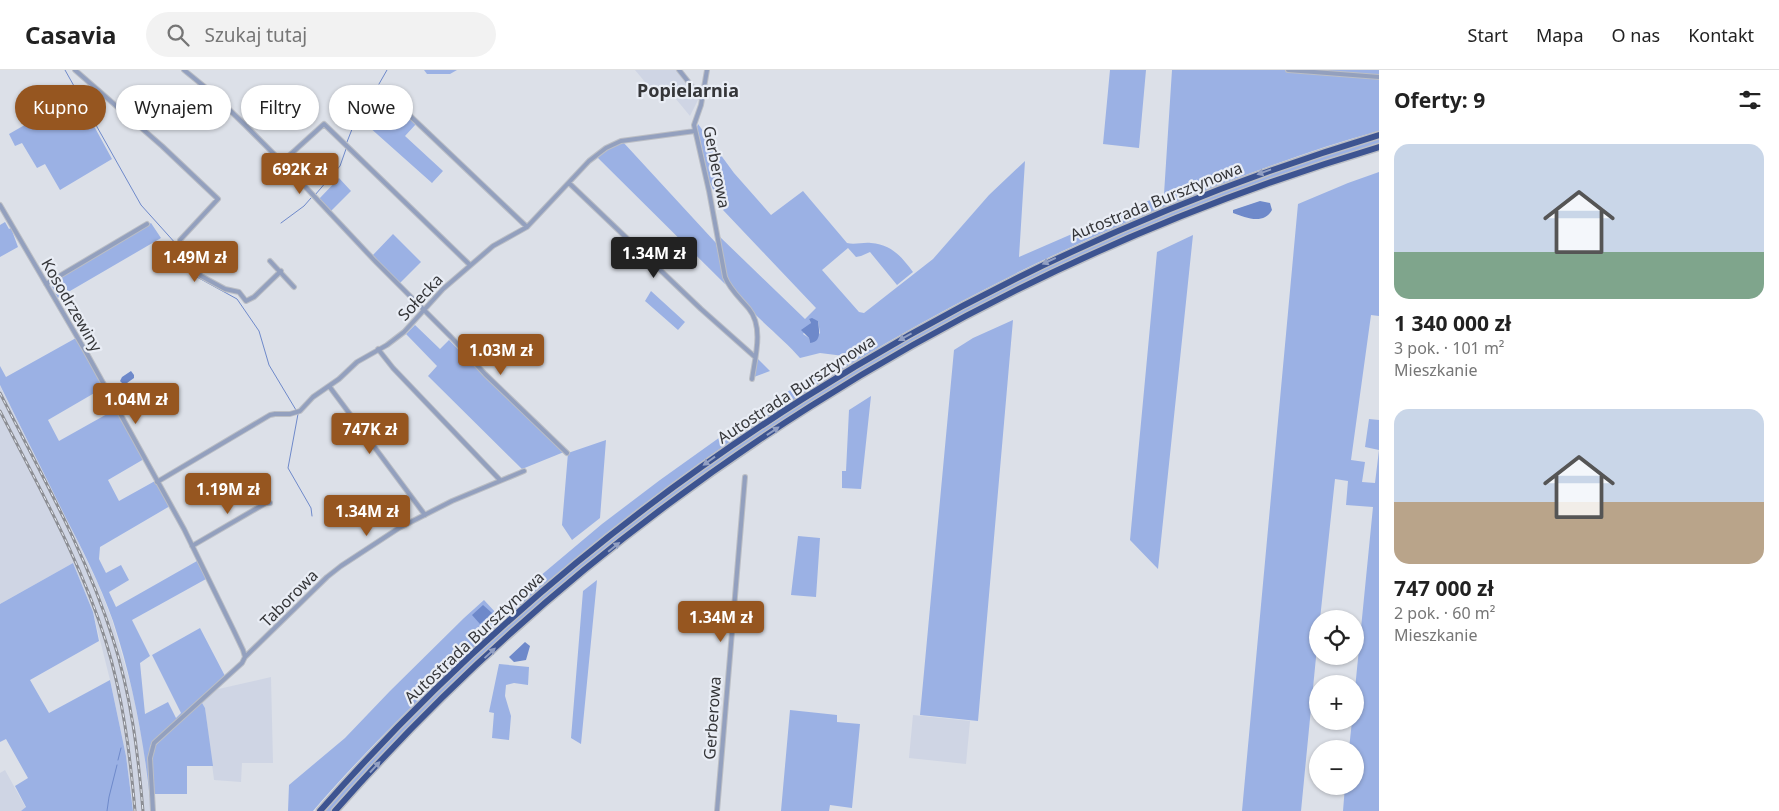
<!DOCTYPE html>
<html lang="pl">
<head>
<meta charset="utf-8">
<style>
  body { margin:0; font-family:"Noto Sans",sans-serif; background:#f2f2f2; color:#222; height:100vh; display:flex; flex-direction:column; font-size:19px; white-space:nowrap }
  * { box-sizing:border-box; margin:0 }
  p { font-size:16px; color:#767676 }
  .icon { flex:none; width:28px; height:28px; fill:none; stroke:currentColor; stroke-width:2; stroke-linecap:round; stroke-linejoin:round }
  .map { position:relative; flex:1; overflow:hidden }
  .panel { display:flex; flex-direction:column; background:#fff; width:400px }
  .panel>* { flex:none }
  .top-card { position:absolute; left:15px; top:15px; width:475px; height:45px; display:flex; gap:10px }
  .buttons { position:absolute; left:1309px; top:540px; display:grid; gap:10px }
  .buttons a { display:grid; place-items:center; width:55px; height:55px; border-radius:50%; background:#fff; box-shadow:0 1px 4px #0004; font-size:25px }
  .price { position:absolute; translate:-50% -42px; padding:0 11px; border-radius:5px; background:#965620; color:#fff; font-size:16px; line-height:32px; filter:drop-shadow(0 1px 2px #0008) }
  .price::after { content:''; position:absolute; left:50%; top:30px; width:15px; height:11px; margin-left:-8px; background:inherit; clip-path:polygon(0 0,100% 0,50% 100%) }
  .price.current { background:#222; color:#fff }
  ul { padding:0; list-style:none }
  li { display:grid; align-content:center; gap:10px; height:265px; padding:0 15px }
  li span { display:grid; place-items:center; height:155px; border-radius:15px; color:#555 }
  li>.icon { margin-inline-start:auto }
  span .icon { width:90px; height:90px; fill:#fffc; stroke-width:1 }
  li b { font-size:21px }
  h2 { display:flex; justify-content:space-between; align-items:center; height:60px; padding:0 15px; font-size:21px }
  .chip { padding:0 18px; border-radius:22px; background:#fff; box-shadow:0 1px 4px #0004; font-size:18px; line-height:45px }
  .chip.current { background:#965620; color:#fff }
  header { display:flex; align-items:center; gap:30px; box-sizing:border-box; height:70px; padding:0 25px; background:#fff; border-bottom:1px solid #e0e0e0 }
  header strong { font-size:24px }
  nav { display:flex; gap:28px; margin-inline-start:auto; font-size:18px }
  .search { width:350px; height:45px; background:#f2f2f2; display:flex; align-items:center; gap:12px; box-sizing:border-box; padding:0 18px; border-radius:28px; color:#767676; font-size:19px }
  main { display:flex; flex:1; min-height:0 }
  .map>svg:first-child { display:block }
  .built { fill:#cfd5e4 }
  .green { fill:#9bb1e4; fill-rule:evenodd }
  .water { fill:#6e89ca }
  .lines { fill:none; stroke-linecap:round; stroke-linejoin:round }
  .stream { stroke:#6e89ca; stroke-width:1 }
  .street-casing { stroke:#bbbec5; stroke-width:6 }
  .highway-casing { stroke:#bbbec5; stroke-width:9 }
  .street { stroke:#93a0be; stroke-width:4 }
  .highway { stroke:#3d5491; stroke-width:6 }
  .rail-casing { stroke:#8c8e94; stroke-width:3 }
  .rail { stroke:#e9edf5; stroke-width:1; stroke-dasharray:4; stroke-linecap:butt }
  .oneway { fill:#93a0c3 }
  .labels { text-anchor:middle; stroke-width:4.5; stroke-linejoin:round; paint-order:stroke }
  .street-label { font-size:16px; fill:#353639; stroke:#e9edf5 }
  .neighbourhood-label { font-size:18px; font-weight:bold; fill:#353639; stroke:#e9edf5 }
</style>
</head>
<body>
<header>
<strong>Casavia</strong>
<div class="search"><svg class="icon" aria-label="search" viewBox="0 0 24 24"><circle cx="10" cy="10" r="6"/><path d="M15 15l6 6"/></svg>Szukaj tutaj</div>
<nav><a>Start</a><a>Mapa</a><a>O nas</a><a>Kontakt</a></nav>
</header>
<main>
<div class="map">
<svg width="1379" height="741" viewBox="0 0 1379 741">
  <rect width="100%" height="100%" fill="#dce0e8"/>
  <path class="built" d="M635,0H677L699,28L690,46L671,23L661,31Z
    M0,316L73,461L99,516L112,550L133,623L143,674L151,741H133L126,686L110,610L93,542L73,493L0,534Z
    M271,607L273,693H242L241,712L214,710L205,638L200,631L214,620Z
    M913,645L970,651L966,694L909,688Z
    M5,700L26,738L21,741H0V703Z"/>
  <path class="green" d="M424,0H457L450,4H427Z
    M1110,0H1146L1139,78L1103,74Z
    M1172,0H1379V61C1319,77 1261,99 1203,121C922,230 665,394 447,602C401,647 355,692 313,741H288L289,715L345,668L390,621L464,548L484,530L496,543L602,454L660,410L751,345L844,286L820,283L800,288C781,265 737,234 727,208C722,195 722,179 719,166L805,249L816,238L723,140L727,135L714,122L709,110L697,57L698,54L734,103L771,145L803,121L847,173C855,175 863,172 871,173C892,175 901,186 913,202L897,215L870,182L861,186L856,187L848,178L822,200L859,242L864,243L933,189L989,125L1025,91L1019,187L1164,124ZM809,249L818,251L820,263L810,273L809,268L803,264L811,253Z
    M378,18L416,54L405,66L443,101L432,113L359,48Z
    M77,25L112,89L60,120L45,94L37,98L22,73L15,76L9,64Z
    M1379,67V74C1113,155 860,281 641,453C601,484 565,519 527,553C492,583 456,612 423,645C391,676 361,708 331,741H322L439,619L550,518L669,423L771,351L915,263L1066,186L1249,110Z
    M623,72L716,173L725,214L597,87L613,76Z
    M1379,102V246L1371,245L1351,390L1365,392L1362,412L1375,413L1379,380L1365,377L1369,349L1379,350V741H1343L1345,716H1355V679H1349L1352,651H1355V619L1373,437L1346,435L1348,411L1335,409L1320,549H1318L1317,577L1301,741H1242L1298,134L1348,113Z
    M339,108L351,121L331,141L319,129Z
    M5,152L9,159L11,158L18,177L0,187V155Z
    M151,153L161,168L58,228L50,213Z
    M393,164L421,192L400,213L372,186Z
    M1193,165L1158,499L1130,470L1157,182Z
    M651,221L685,252L678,260L645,231Z
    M1013,250L978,651L920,645L954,280L973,268Z
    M415,255L440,279L449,270L485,307L564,382L522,399L428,306L437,296L406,264Z
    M76,268L103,318L48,350L59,371L116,339L144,389L108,410L119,431L155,411L170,436L100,477L99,489L106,503L121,495L129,510L109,522L116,537L197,491L206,509L132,550L150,586L140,593L145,644L168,632L176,648L181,643L152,585L200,558L225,606L150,676L149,687L151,740C145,676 133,612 113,551C100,514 82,479 64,444C43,401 21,358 0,315V296L6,307Z
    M756,287L770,301L754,307Z
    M871,326L861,419L842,418V401H846L849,340Z
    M606,370L600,448L572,470L562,455L568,383Z
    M798,466L820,468L816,527L791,525Z
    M73,493L93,542L99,571L30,610L49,643L110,610L126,686L133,741H21L26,737L15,716L28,708L6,669L0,672V534Z
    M597,510L581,674L571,668L583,521Z
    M499,594L529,597L528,615L514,613L506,615L505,626L511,646L509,670L492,668L494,643L489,642Z
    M200,633H202L205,638L213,696H187V724H154L152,687L154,677Z
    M790,640L837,645V652L860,654L852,738L830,735L829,741H781Z"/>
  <path class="water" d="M1260,131L1270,133L1272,140C1264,155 1246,148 1233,143V140Z
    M812,248L818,251C819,260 822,272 810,273L809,268L801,260L811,253L809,249Z
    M131,301L134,305V308L127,313H122L120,311L122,307Z
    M483,535L492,543L480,554L472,545Z
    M525,572L530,576L526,590L514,592L509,587Z"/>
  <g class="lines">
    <path class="stream" d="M65,0L141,135L177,175L197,207L237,229L259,261L269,295L296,340
      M379,14L387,0
      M359,44L376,19
      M347,72L356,49
      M315,125L340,96L346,79
      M281,153L304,136L311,128
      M298,344L288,398L311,438L312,446
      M118,690L121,678
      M107,741L109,727L117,695"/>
    <defs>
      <path id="street" d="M75,0L162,76L218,129L180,170V174L201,206L225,219L239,222L246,231L254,227L281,201
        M184,0L211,22L244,54L282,92L375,191L451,267L485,304L567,383
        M679,0L702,29
        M707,0L701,35L694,55L709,121L725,207C730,220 741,229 749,239C764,257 755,288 752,309
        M1288,0L1379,7
        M406,42L527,157
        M282,92L324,54L470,195
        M569,113L701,239L755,287
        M0,135L86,282L184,459L233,559L243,580L245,587
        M270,191L294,217
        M46,214L147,154
        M378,279L393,298L500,410
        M329,316L425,445
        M157,412L270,345L275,344H290L300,341L313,327L339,309L357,292L387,275L404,262L443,219L493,176L527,157L589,91L606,78L621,71L695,61
        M192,476L266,433H270
        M153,741L150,688L154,673L242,593L245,587L327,507L341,496L399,458L452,431L524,401
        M717,741L745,407"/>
      <path id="highway" d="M320,741C601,421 972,188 1379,65
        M335,741C610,428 980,196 1379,77"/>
    </defs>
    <use href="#street" class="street-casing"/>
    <use href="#highway" class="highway-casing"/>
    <use href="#street" class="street"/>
    <use href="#highway" class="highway"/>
    <defs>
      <path id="rail" d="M0,323C41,404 86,483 113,569C131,625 138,683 143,741
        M0,341C38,416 81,491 106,572C123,627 130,684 135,741"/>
    </defs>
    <use href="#rail" class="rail-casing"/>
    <use href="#rail" class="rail"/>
  </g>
  <defs><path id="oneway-solid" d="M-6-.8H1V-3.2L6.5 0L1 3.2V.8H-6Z" transform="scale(1.25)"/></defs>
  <g class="oneway">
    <use href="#oneway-solid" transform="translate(1264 102) rotate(160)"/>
    <use href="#oneway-solid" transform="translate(1049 191) rotate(155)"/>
    <use href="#oneway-solid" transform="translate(905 267) rotate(151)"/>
    <use href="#oneway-solid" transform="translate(773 361) rotate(-34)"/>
    <use href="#oneway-solid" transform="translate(709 391) rotate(144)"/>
    <use href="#oneway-solid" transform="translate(614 477) rotate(-39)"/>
    <use href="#oneway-solid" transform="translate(490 583) rotate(-43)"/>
    <use href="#oneway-solid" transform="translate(375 697) rotate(-47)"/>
  </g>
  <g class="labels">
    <g class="street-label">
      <text transform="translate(717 97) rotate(79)" y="6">Gerberowa</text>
      <text transform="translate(1156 131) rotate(-22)" y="6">Autostrada Bursztynowa</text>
      <text transform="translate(420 227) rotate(-47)" y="6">Sołecka</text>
      <text transform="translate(72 235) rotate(60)" y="6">Kosodrzewiny</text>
      <text transform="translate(796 319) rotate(-33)" y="6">Autostrada Bursztynowa</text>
      <text transform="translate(289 528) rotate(-45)" y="6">Taborowa</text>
      <text transform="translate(474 567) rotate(-43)" y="6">Autostrada Bursztynowa</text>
      <text transform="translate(712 648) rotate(-86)" y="6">Gerberowa</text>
    </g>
    <g class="neighbourhood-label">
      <text x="688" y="27">Popielarnia</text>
    </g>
  </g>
</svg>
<div class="buttons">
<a><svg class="icon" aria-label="locate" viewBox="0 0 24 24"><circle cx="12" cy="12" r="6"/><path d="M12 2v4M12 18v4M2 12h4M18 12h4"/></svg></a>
<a>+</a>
<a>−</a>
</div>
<b class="price" style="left:300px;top:125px">692K zł</b>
<b class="price current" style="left:654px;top:209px">1.34M zł</b>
<b class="price" style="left:195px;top:213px">1.49M zł</b>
<b class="price" style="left:501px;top:306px">1.03M zł</b>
<b class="price" style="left:136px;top:355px">1.04M zł</b>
<b class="price" style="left:370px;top:385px">747K zł</b>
<b class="price" style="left:228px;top:445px">1.19M zł</b>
<b class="price" style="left:367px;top:467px">1.34M zł</b>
<b class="price" style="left:721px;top:573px">1.34M zł</b>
<div class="top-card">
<a class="chip current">Kupno</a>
<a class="chip">Wynajem</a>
<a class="chip">Filtry</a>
<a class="chip">Nowe</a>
</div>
</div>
<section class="panel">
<h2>Oferty: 9<svg class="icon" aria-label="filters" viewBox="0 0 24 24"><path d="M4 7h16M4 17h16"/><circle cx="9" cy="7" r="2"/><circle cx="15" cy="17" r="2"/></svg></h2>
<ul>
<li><span style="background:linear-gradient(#c9d6e8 70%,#7fa58c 0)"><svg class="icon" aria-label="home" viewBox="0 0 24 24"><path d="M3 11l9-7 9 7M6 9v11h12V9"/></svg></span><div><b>1 340 000 zł</b><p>3 pok. · 101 m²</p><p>Mieszkanie</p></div></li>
<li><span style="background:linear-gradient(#c9d6e8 60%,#b9a48a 0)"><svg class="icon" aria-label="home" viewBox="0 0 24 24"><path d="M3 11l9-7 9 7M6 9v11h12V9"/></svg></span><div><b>747 000 zł</b><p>2 pok. · 60 m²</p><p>Mieszkanie</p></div></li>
</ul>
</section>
</main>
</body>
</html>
